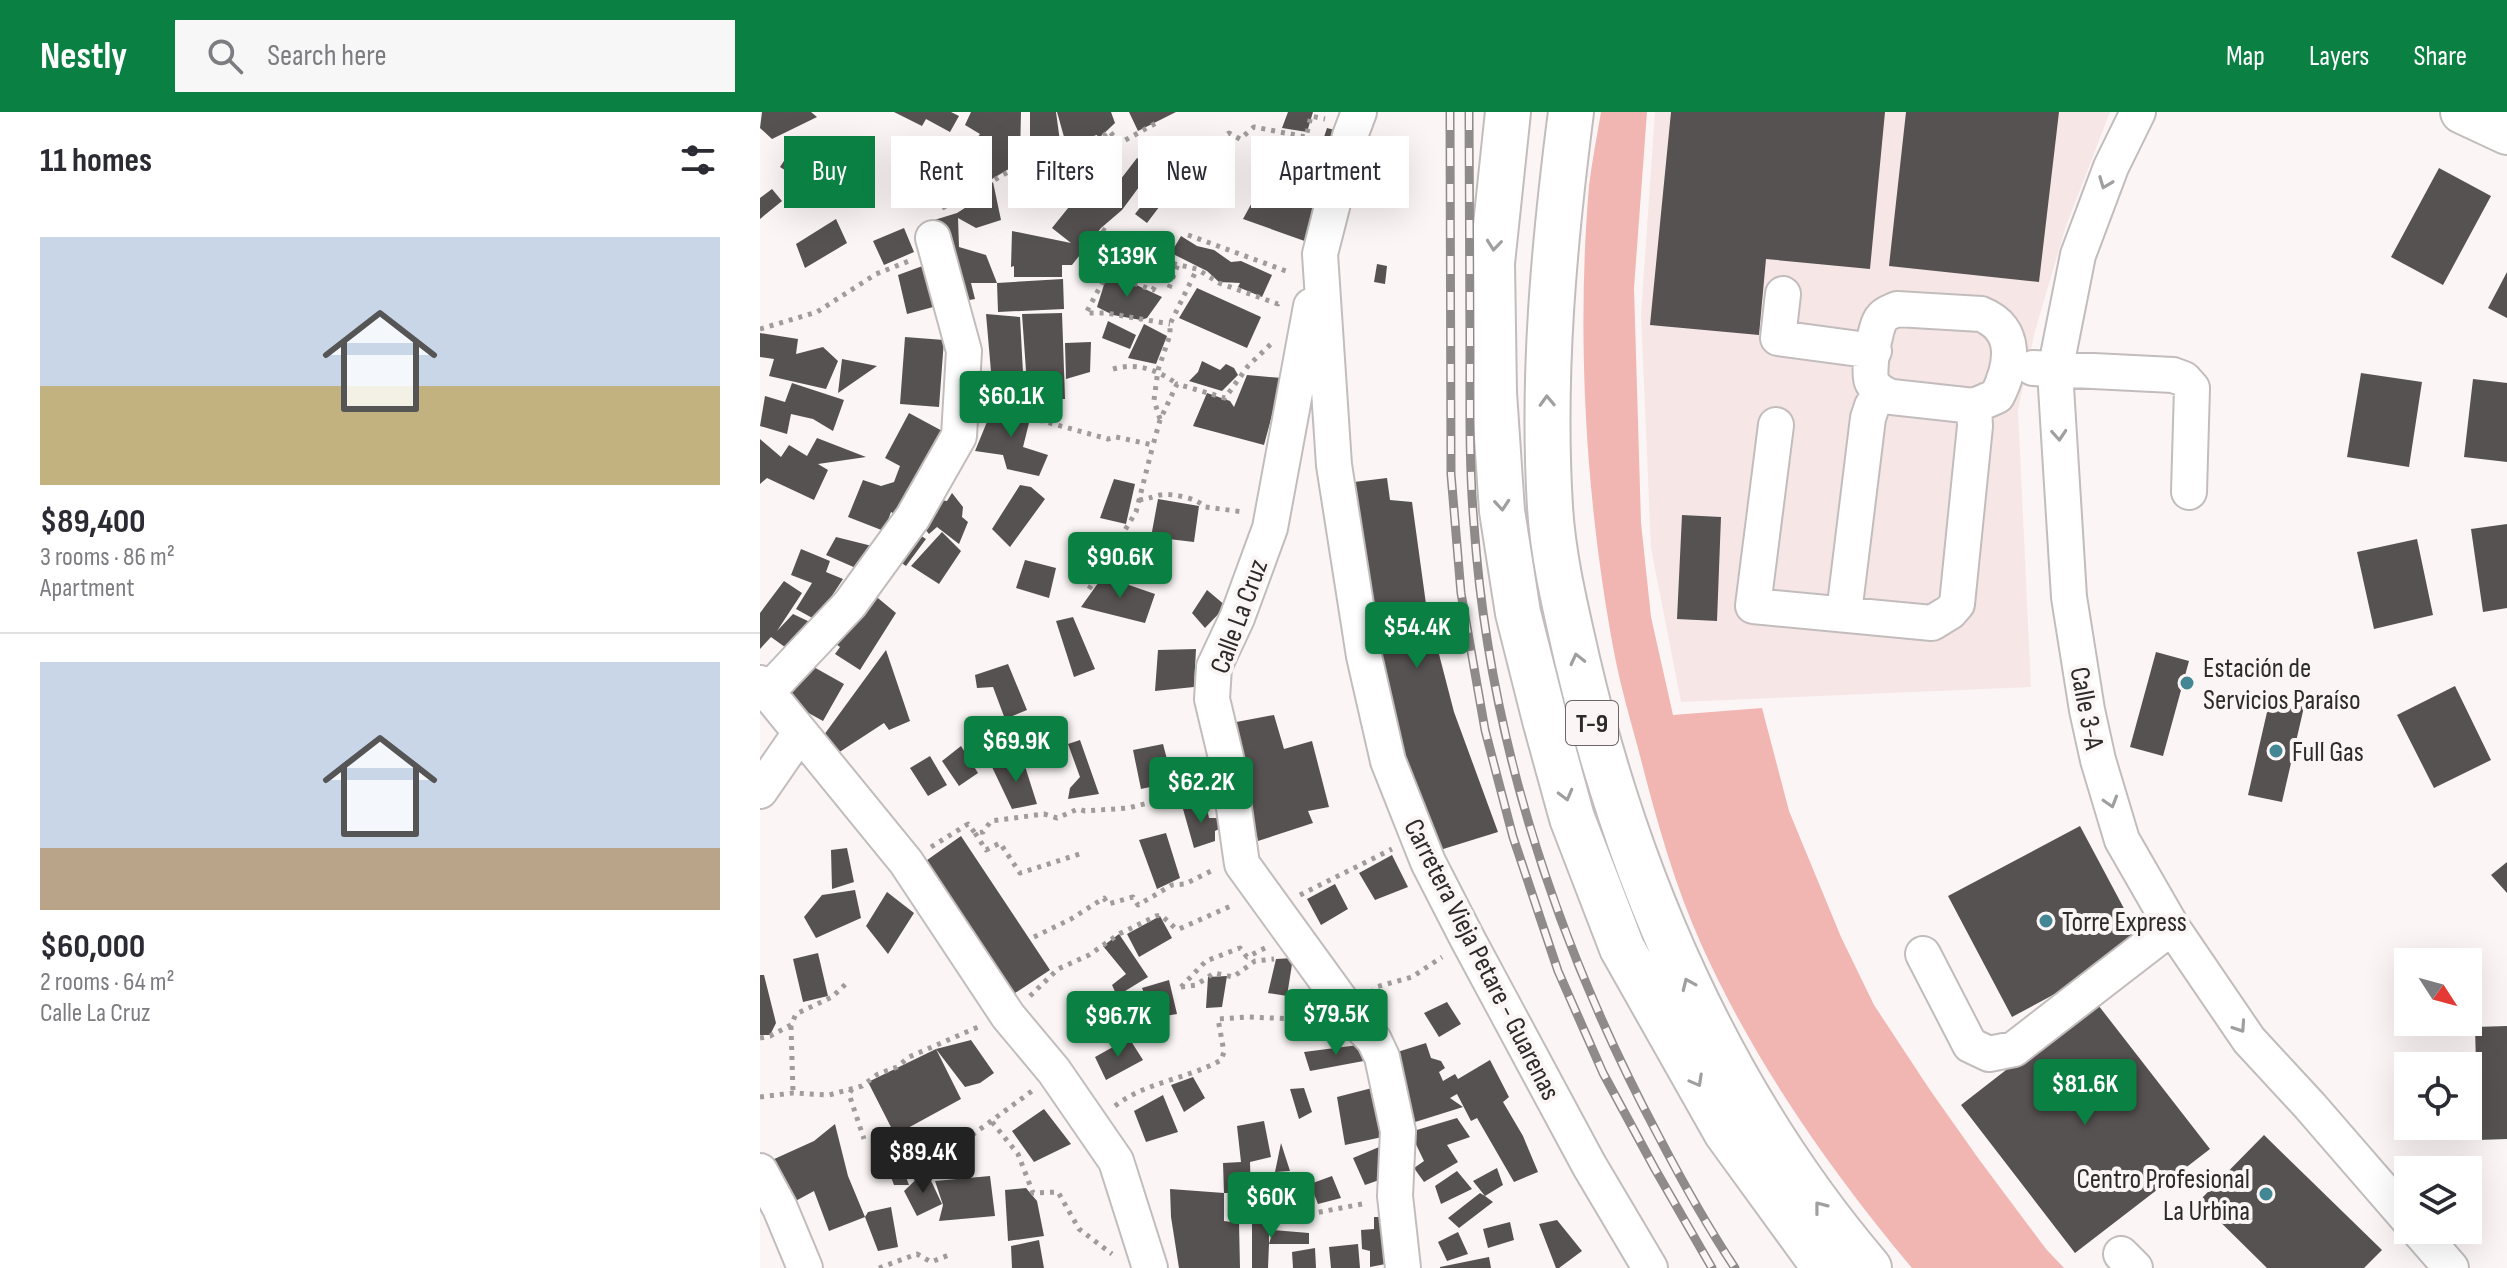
<!DOCTYPE html>
<html lang="en">
<head>
<meta charset="utf-8">
<style>
  body { margin:0; font-family:"Sofia Sans Condensed",sans-serif; background:#f7f7f7; color:#2b2b33; height:100vh; display:flex; flex-direction:column; font-size:30px; white-space:nowrap }
  * { box-sizing:border-box; margin:0 }
  p { font-size:26px; color:#7c7c81 }
  .icon { flex:none; width:44px; height:44px; fill:none; stroke:currentColor; stroke-width:2; stroke-linecap:round; stroke-linejoin:round }
  .map { position:relative; flex:1; overflow:hidden }
  .drawer { display:flex; flex-direction:column; background:#fff; width:760px }
  .drawer>* { flex:none }
  .banner { position:absolute; left:24px; top:24px; width:760px; height:72px; display:flex; gap:16px }
  .needle { width:52px; rotate:126deg }
  .tools { position:absolute; left:1634px; top:836px; display:grid; gap:16px }
  .tools a { display:grid; place-items:center; width:88px; height:88px; border-radius:0px; background:#fff; box-shadow:0 8px 32px #0002; font-size:40px }
  .price { position:absolute; translate:-50% -68px; padding:0 18px; border-radius:8px; background:#0b8043; color:#fff; font-size:26px; line-height:52px; filter:drop-shadow(0 2px 4px #0008) }
  .price::after { content:''; position:absolute; left:50%; top:48px; width:24px; height:18px; margin-left:-12px; background:inherit; clip-path:polygon(0 0,100% 0,50% 100%) }
  .price.selected { background:#222; color:#fff }
  ul { padding:0; list-style:none }
  li { display:grid; align-content:center; gap:16px; height:424px; padding:0 40px }
  li+li { border-top:2px solid #e1e1e2 }
  li span { display:grid; place-items:center; height:248px; border-radius:0px; color:#555 }
  li>.icon { margin-inline-start:auto }
  span .icon { width:144px; height:144px; fill:#fffc; stroke-width:1 }
  li b { font-size:34px }
  h2 { display:flex; justify-content:space-between; align-items:center; height:96px; padding:0 40px; font-size:34px }
  .pill { padding:0 28px; border-radius:0px; background:#fff; box-shadow:0 8px 32px #0002; font-size:28px; line-height:72px }
  .pill.selected { background:#0b8043; color:#fff }
  header { display:flex; align-items:center; gap:48px; box-sizing:border-box; height:112px; padding:0 40px; background:#0b8043; color:#fff }
  header strong { font-size:38px }
  nav { display:flex; gap:44px; margin-inline-start:auto; font-size:28px }
  .search { width:560px; height:72px; background:#f7f7f7; display:flex; align-items:center; gap:20px; box-sizing:border-box; padding:0 28px; border-radius:0px; color:#7c7c81; font-size:30px }
  main { display:flex; flex:1; min-height:0 }
  .map>svg:first-child { display:block }
  .built { fill:#f6e7e6 }
  .green { fill:#f1b5b2 }
  .building { fill:#575252 }
  .lines { fill:none; stroke-linecap:round; stroke-linejoin:round }
  .minor-casing { stroke:#c2bdbc; stroke-width:38 }
  .major-casing { stroke:#c2bdbc; stroke-width:46 }
  .highway-casing { stroke:#c2bdbc; stroke-width:48 }
  .path { stroke:#a19c9c; stroke-width:5; stroke-dasharray:4 6; stroke-linecap:butt }
  .minor { stroke:#fff; stroke-width:34 }
  .major { stroke:#fff; stroke-width:42 }
  .highway { stroke:#fff; stroke-width:44 }
  .rail-casing { stroke:#908b8b; stroke-width:9 }
  .rail { stroke:#fbf5f5; stroke-width:6; stroke-dasharray:18; stroke-linecap:butt }
  .oneway { stroke:#a09f9f }
  .poi-dot { fill:#438795; stroke:#fbf5f5; stroke-width:3 }
  .labels { text-anchor:middle; stroke-width:8; stroke-linejoin:round; paint-order:stroke }
  .shield { fill:#fbf5f5; stroke:#6b6767; stroke-width:2 }
  .shield-label { font-size:26px; font-weight:bold; fill:#2d2a2a }
  .street-label { font-size:28px; fill:#2d2a2a; stroke:#fbf5f5 }
  .poi-label { font-size:28px; fill:#2d2a2a; stroke:#fbf5f5; text-anchor:start }
</style>
</head>
<body>
<header>
<strong>Nestly</strong>
<div class="search"><svg class="icon" aria-label="search" viewBox="0 0 24 24"><circle cx="10" cy="10" r="6"/><path d="M15 15l6 6"/></svg>Search here</div>
<nav><a>Map</a><a>Layers</a><a>Share</a></nav>
</header>
<main>
<section class="drawer">
<h2>11 homes<svg class="icon" aria-label="filters" viewBox="0 0 24 24"><path d="M4 7h16M4 17h16"/><circle cx="9" cy="7" r="2"/><circle cx="15" cy="17" r="2"/></svg></h2>
<ul>
<li><span style="background:linear-gradient(#c9d6e8 60%,#c2b280 0)"><svg class="icon" aria-label="home" viewBox="0 0 24 24"><path d="M3 11l9-7 9 7M6 9v11h12V9"/></svg></span><div><b>$89,400</b><p>3 rooms · 86 m²</p><p>Apartment</p></div></li>
<li><span style="background:linear-gradient(#c9d6e8 75%,#b9a48a 0)"><svg class="icon" aria-label="home" viewBox="0 0 24 24"><path d="M3 11l9-7 9 7M6 9v11h12V9"/></svg></span><div><b>$60,000</b><p>2 rooms · 64 m²</p><p>Calle La Cruz</p></div></li>
</ul>
</section>
<div class="map">
<svg width="1747" height="1156" viewBox="0 0 1747 1156">
  <rect width="100%" height="100%" fill="#fbf5f5"/>
  <path class="built" d="M895,0H1350L1306,114L1275,219L1258,298L1271,575L921,590L891,436L881,202Z"/>
  <path class="green" d="M841,0H887L874,176L881,411L891,505L913,603L1002,596L1029,699L1081,825L1114,893L1170,978L1218,1046L1286,1137L1304,1156H1152C1070,1058 995,951 942,834C914,772 896,706 879,640C871,610 862,580 856,550C826,397 816,228 829,74C832,49 837,24 841,0Z"/>
  <path class="building" d="M2,0H51L57,5L12,27L0,16Z
    M134,0H191L199,4L190,20L166,7L162,14Z
    M211,0H261L260,44H258L264,48L232,67L209,37L220,22L205,13Z
    M270,0H296L301,37L270,42Z
    M297,0H351L355,11L338,27L337,23L306,32Z
    M369,0H416L378,19Z
    M528,0H553L547,20L522,16Z
    M911,0H1125L1110,157L1006,147L999,223L890,213Z
    M1146,0H1299L1279,170L1129,154Z
    M567,16L579,19L566,90L522,78L523,73L504,66L521,36L566,39L560,37Z
    M37,29L94,66L68,85L20,55Z
    M156,34L185,53L161,92L132,75Z
    M425,39L449,72L428,86L415,74L409,53Z
    M294,46L319,69L299,82L275,56Z
    M377,46L415,74L387,111L375,102L390,83L379,75L362,98L341,116L312,153H302V165H254V154L251,155L252,119L311,131L292,116L329,70L347,85Z
    M1679,56L1731,84L1683,173L1631,145Z
    M233,70L241,108L216,116L198,106L199,135L226,143L237,171H211L215,187L193,191L171,109L197,101L211,92Z
    M500,76L559,94L553,132L483,107Z
    M12,77L22,89L0,107V86Z
    M76,107L87,131L45,156L36,132Z
    M144,116L154,140L124,153L113,129Z
    M421,124L437,134L454,138L471,150L481,149L512,163L502,185L478,175L480,171L459,170L447,159L411,141Z
    M168,152L177,194L147,202L138,163Z
    M617,152L627,154L625,172L614,170Z
    M1747,160V206L1728,196Z
    M347,163L370,170L402,185L387,206L381,208L353,203L337,195Z
    M303,167L304,197L238,200L237,171Z
    M437,176L501,205L487,236L419,206Z
    M302,201L305,287H268L262,202Z
    M226,202L260,205L264,279L232,271Z
    M348,209L376,223L370,237L342,226Z
    M384,212L407,224L396,252L368,246Z
    M0,221L38,227L36,242L63,235L78,249L66,277L9,264L14,247L0,245Z
    M145,225L184,228L179,295L140,292Z
    M331,230L330,260L306,267L305,231Z
    M82,247L117,254L78,281Z
    M442,249L460,258L466,252L474,256L478,263L462,279L429,269L438,260Z
    M1601,261L1662,270L1649,355L1587,345Z
    M487,263L522,266L504,333L433,314L447,281L470,289L474,295Z
    M1713,267L1747,271V350L1704,345Z
    M32,271L84,288L73,319L53,307L31,302L27,322L0,314L5,284L25,290Z
    M236,288L272,299L263,335L288,343L279,364L247,357L243,343L215,339Z
    M149,301L186,321L148,410L131,400L124,419L88,405L103,368L121,374L134,370L140,354L125,346Z
    M57,326L106,345L58,352L68,358L54,388L7,366L0,372V327L21,345L29,333L47,344Z
    M627,366L630,388L652,390L666,492L694,600L738,720L680,738L645,646L612,528L594,370Z
    M354,367L375,372L366,412L340,406Z
    M260,373L271,375L285,387L250,435L232,417Z
    M192,381L203,395L202,405L208,410L199,432L177,415L169,422L155,405L173,387L187,389Z
    M398,387L439,394L434,430L391,425Z
    M922,403L961,405L957,509L917,507Z
    M1747,412V496L1723,500L1711,417Z
    M152,418L166,427L146,454L133,445Z
    M182,420L201,439L179,472L151,454Z
    M76,425L112,434L105,460L66,443Z
    M1657,427L1673,503L1614,517L1597,440Z
    M41,437L70,449L66,460L83,467L56,508L36,497L52,471L31,463Z
    M265,448L296,456L289,486L256,476Z
    M343,464L395,482L385,511L321,495Z
    M24,469L42,481L17,519L33,502L50,510L29,538L11,525L0,537V501Z
    M107,477L136,501L100,558L75,542L80,535L65,524Z
    M447,478L466,494L445,516L432,501Z
    M313,505L335,557L314,565L296,509Z
    M436,537L434,575L395,579L398,538Z
    M126,538L150,609L129,618L124,611L78,641L61,627Z
    M1396,540L1429,549L1403,644L1370,635Z
    M248,552L267,598L245,607L233,575L217,576L215,563Z
    M52,554L84,572L63,609L25,588Z
    M1695,574L1731,648L1674,676L1637,603Z
    M1510,587L1544,595L1522,690L1488,683Z
    M514,603L524,637L552,629L569,695L548,699L553,711L498,729L471,611Z
    M320,628L339,682L308,687L310,676L320,665L308,632Z
    M403,632L413,670L381,677L373,638Z
    M201,634L218,661L199,674L182,649Z
    M170,644L187,673L168,684L150,656Z
    M263,648L277,692L252,697L232,655Z
    M446,692L449,706H457L461,716L455,719V729L434,736L423,697Z
    M1320,714L1384,834L1252,905L1188,784Z
    M406,721L420,766L397,777L379,728Z
    M201,724L290,858L243,889L153,758Z
    M87,736L94,770L72,777L71,738Z
    M632,743L648,775L615,788L599,761Z
    M1747,750V781L1731,763Z
    M575,772L588,797L561,813L547,787Z
    M95,778L101,806L56,826L44,805L62,783Z
    M127,780L154,801L128,842L106,814Z
    M400,804L412,826L379,845L367,822Z
    M359,822L388,865L357,884L352,873L366,862L343,834Z
    M58,841L68,884L43,890L33,847Z
    M533,846L527,884L508,881L516,847Z
    M0,863H4L16,911L10,923H0Z
    M467,864L462,895L446,896L448,865Z
    M409,868L417,902L393,906L382,876Z
    M384,881L390,914L367,921L359,888Z
    M1335,889L1450,1037L1315,1141L1201,993Z
    M687,890L701,912L679,925L664,901Z
    M1747,914V1027L1718,1028L1715,915Z
    M369,926L383,948L346,968L335,945Z
    M211,928L234,961L220,971L205,975L176,937L201,987L135,1023L108,970L176,937Z
    M666,931L671,946L681,949L685,956L679,960L683,969L695,962L698,967L730,948L749,985L743,990L763,1024L778,1060L754,1070L717,1006L711,1009L697,982L690,986L703,995L652,1011L631,942Z
    M606,932L609,948L550,959L544,940Z
    M433,965L445,986L424,1000L411,973Z
    M616,975L627,1024L585,1033L577,985Z
    M544,976L552,1000L539,1007L530,977Z
    M403,983L418,1020L386,1030L374,999Z
    M284,997L311,1032L274,1050L252,1019Z
    M697,1006L710,1025L687,1033L698,1050L664,1070L654,1056L664,1049L650,1020Z
    M504,1009L511,1045L490,1050L491,1084L478,1088L474,1081H464L463,1051L481,1050L477,1014Z
    M75,1012L88,1064L105,1105L69,1119L54,1079L30,1092L12,1048L54,1029Z
    M1504,1023L1622,1138L1604,1156H1507L1439,1089Z
    M631,1030L639,1061L605,1073L593,1046Z
    M521,1031L530,1059L515,1060Z
    M135,1035L149,1073H134L120,1036Z
    M737,1056L743,1073L725,1084L733,1090L699,1116L688,1106L720,1081L725,1084L713,1069Z
    M166,1058L182,1092L157,1104L144,1079Z
    M697,1059L712,1077L681,1092L675,1074Z
    M230,1064L235,1104L179,1109L183,1093L175,1069Z
    M572,1064L581,1086L558,1092L550,1072Z
    M266,1076L277,1089L284,1124L248,1129L245,1078Z
    M410,1077L464,1081V1109L479,1111L480,1156H419L411,1105Z
    M131,1095L138,1135L118,1139L105,1105L108,1100Z
    M509,1101V1132L513,1118L549,1121V1132H509L508,1156H492V1108Z
    M614,1105H635L641,1149L610,1155V1139L602,1137L601,1118L614,1117Z
    M797,1108L822,1139L799,1156H796L779,1112Z
    M750,1110L754,1128L728,1136L723,1117Z
    M698,1120L708,1142L687,1149L678,1130Z
    M279,1128L284,1156H252L251,1134Z
    M598,1132L600,1156H571L569,1135Z
    M555,1136L556,1156H533L532,1140Z
    M729,1145L731,1156H680V1155Z"/>
  <g class="lines">
    <defs>
      <path id="minor" d="M599,0L590,24L560,142L574,353L604,544L628,649L668,750L707,826L829,1053L890,1156
        M1378,0L1351,55L1318,143L1295,259L1309,485L1327,598L1338,648L1362,728L1412,815L1489,928L1550,994L1648,1107
        M1023,182L1018,226L1114,239
        M551,194L510,416L477,506L454,555L452,587L468,654L482,752L595,908L614,928L622,945L638,1019L635,1084L643,1156
        M1137,197L1221,202C1259,217 1252,254 1237,284L1214,294L1132,285C1123,282 1116,278 1112,270C1107,262 1115,215 1121,207C1125,201 1131,200 1137,197Z
        M1273,256L1413,263L1424,267L1432,276L1429,380
        M1016,313L993,494L1172,511L1190,500L1197,492L1215,314L1214,294
        M1084,501L1108,306L1112,294L1121,281
        M0,571L146,750L248,904L294,959L356,1049L390,1156
        M8,579L90,492L153,405L199,324L204,239L173,126
        M0,679L40,621
        M1163,842L1210,933L1229,942L1254,937L1412,815
        M0,1059L20,1096L45,1156
        M1658,1118L1691,1156
        M1361,1142L1375,1156"/>
      <path id="major" d="M1702,0L1747,21"/>
      <path id="highway" d="M748,0L732,151L734,281L742,399L758,501L785,608L812,706L862,836L966,1020L1065,1156
        M811,0C794,132 782,262 790,395C793,446 806,498 817,547C868,767 962,984 1109,1156"/>
    </defs>
    <use href="#minor" class="minor-casing"/>
    <use href="#major" class="major-casing"/>
    <use href="#highway" class="highway-casing"/>
    <path class="path" d="M472,72C462,59 456,57 440,56L434,48L469,21L480,27L494,15L546,25L551,4L565,7
      M182,96C231,76 272,33 329,37L349,19L360,31L398,10
      M342,117L385,145L437,157L459,171L518,192L521,189
      M428,123L526,159L531,157
      M399,148H397L399,165L393,178L347,162L326,201H346L410,212
      M409,176L418,152H417
      M0,217L57,200L116,162L149,149
      M353,257C377,250 398,258 417,272
      M400,307L394,288L398,258L410,223V212L437,157
      M279,308L348,327L356,325L393,333L400,308L417,272L465,286L488,254L513,230
      M379,388C387,387 392,385 400,383C412,381 437,386 445,395L484,400
      M329,477L376,400L393,333
      M215,721L226,738L240,731L260,761L323,741
      M171,735L208,712L215,721L223,720L231,709L284,702L297,706L318,697L325,699L368,696L421,683L442,681
      M540,783L632,737
      M274,825L311,807L344,786L348,792L373,785L378,793L412,773L425,772L455,757
      M421,875L436,873L454,861L473,865L495,849L514,847
      M421,875L446,849L480,836L487,845L507,835
      M611,881L616,875L652,865L682,845
      M270,884L298,857L329,843L359,822L396,804L401,803L415,816L419,817L473,793
      M31,914L33,981
      M0,926L10,924L31,913L36,902L72,885L89,869
      M92,977L89,982L104,1027
      M0,985L33,981L69,983L102,974L118,962L137,955L149,945L218,915
      M355,994C385,970 428,967 461,948L464,940L458,907L488,905L558,908
      M232,1010L258,1042L273,1081L298,1080L319,1117L352,1142
      M143,1055L149,1059L193,1037L272,979
      M519,1098L555,1101L607,1091
      M119,1156L157,1142L171,1150L189,1143"/>
    <use href="#minor" class="minor"/>
    <use href="#major" class="major"/>
    <use href="#highway" class="highway"/>
    <defs>
      <path id="rail" d="M690,0L691,362L701,481L725,618L753,725L798,859L843,961L895,1057L952,1156
        M709,0C709,79 710,158 710,237C710,296 709,354 714,413C729,628 798,835 899,1025C922,1069 947,1114 975,1156"/>
    </defs>
    <use href="#rail" class="rail-casing"/>
    <use href="#rail" class="rail"/>
  </g>
  <defs><path id="oneway-chevron" d="M-2-3.5L2.5 0L-2 3.5" fill="none" stroke-width="1.6" stroke-linecap="round" stroke-linejoin="round" transform="scale(2)"/></defs>
  <g class="oneway">
    <use href="#oneway-chevron" transform="translate(1345 71) rotate(111)"/>
    <use href="#oneway-chevron" transform="translate(734 133) rotate(96)"/>
    <use href="#oneway-chevron" transform="translate(787 289) rotate(-92)"/>
    <use href="#oneway-chevron" transform="translate(1299 323) rotate(86)"/>
    <use href="#oneway-chevron" transform="translate(742 393) rotate(85)"/>
    <use href="#oneway-chevron" transform="translate(817 547) rotate(-103)"/>
    <use href="#oneway-chevron" transform="translate(806 683) rotate(75)"/>
    <use href="#oneway-chevron" transform="translate(1351 690) rotate(73)"/>
    <use href="#oneway-chevron" transform="translate(928 872) rotate(-114)"/>
    <use href="#oneway-chevron" transform="translate(1480 915) rotate(56)"/>
    <use href="#oneway-chevron" transform="translate(937 969) rotate(61)"/>
    <use href="#oneway-chevron" transform="translate(1060 1095) rotate(-128)"/>
  </g>
  <g class="poi-dot">
    <circle cx="1427" cy="571" r="8"/>
    <circle cx="1516" cy="639" r="8"/>
    <circle cx="1286" cy="809" r="8"/>
    <circle cx="1506" cy="1082" r="8"/>
  </g>
  <g class="labels">
    <rect class="shield" x="806" y="589" width="52" height="44" rx="6"/>
    <g class="shield-label">
      <text x="832" y="620">T-9</text>
    </g>
    <g class="street-label">
      <text transform="translate(478 504) rotate(-70)" y="10">Calle La Cruz</text>
      <text transform="translate(1328 596) rotate(79)" y="10">Calle 3-A</text>
      <text transform="translate(723 847) rotate(63)" y="10">Carretera Vieja Petare - Guarenas</text>
    </g>
    <g class="poi-label">
      <text x="1443" y="565">Estación de<tspan x="1443" dy="32">Servicios Paraíso</tspan></text>
      <text x="1532" y="649">Full Gas</text>
      <text x="1302" y="819">Torre Express</text>
      <text x="1490" y="1076" text-anchor="end">Centro Profesional<tspan x="1490" dy="32">La Urbina</tspan></text>
    </g>
  </g>
</svg>
<div class="tools">
<a><svg class="needle" viewBox="-14 -14 28 28"><path d="M0-13l5 13h-10z" fill="#e53935"/><path d="M0 13l5-13h-10z" fill="#7c7c81"/></svg></a>
<a><svg class="icon" aria-label="locate" viewBox="0 0 24 24"><circle cx="12" cy="12" r="6"/><path d="M12 2v4M12 18v4M2 12h4M18 12h4"/></svg></a>
<a><svg class="icon" aria-label="layers" viewBox="0 0 24 24"><path d="M12 4l9 5-9 5-9-5zM3 14l9 5 9-5"/></svg></a>
</div>
<b class="price" style="left:367px;top:187px">$139K</b>
<b class="price" style="left:251px;top:327px">$60.1K</b>
<b class="price" style="left:360px;top:488px">$90.6K</b>
<b class="price" style="left:657px;top:558px">$54.4K</b>
<b class="price" style="left:256px;top:672px">$69.9K</b>
<b class="price" style="left:441px;top:713px">$62.2K</b>
<b class="price" style="left:576px;top:945px">$79.5K</b>
<b class="price" style="left:358px;top:947px">$96.7K</b>
<b class="price" style="left:1325px;top:1015px">$81.6K</b>
<b class="price selected" style="left:163px;top:1083px">$89.4K</b>
<b class="price" style="left:511px;top:1128px">$60K</b>
<div class="banner">
<a class="pill selected">Buy</a>
<a class="pill">Rent</a>
<a class="pill">Filters</a>
<a class="pill">New</a>
<a class="pill">Apartment</a>
</div>
</div>
</main>
</body>
</html>
